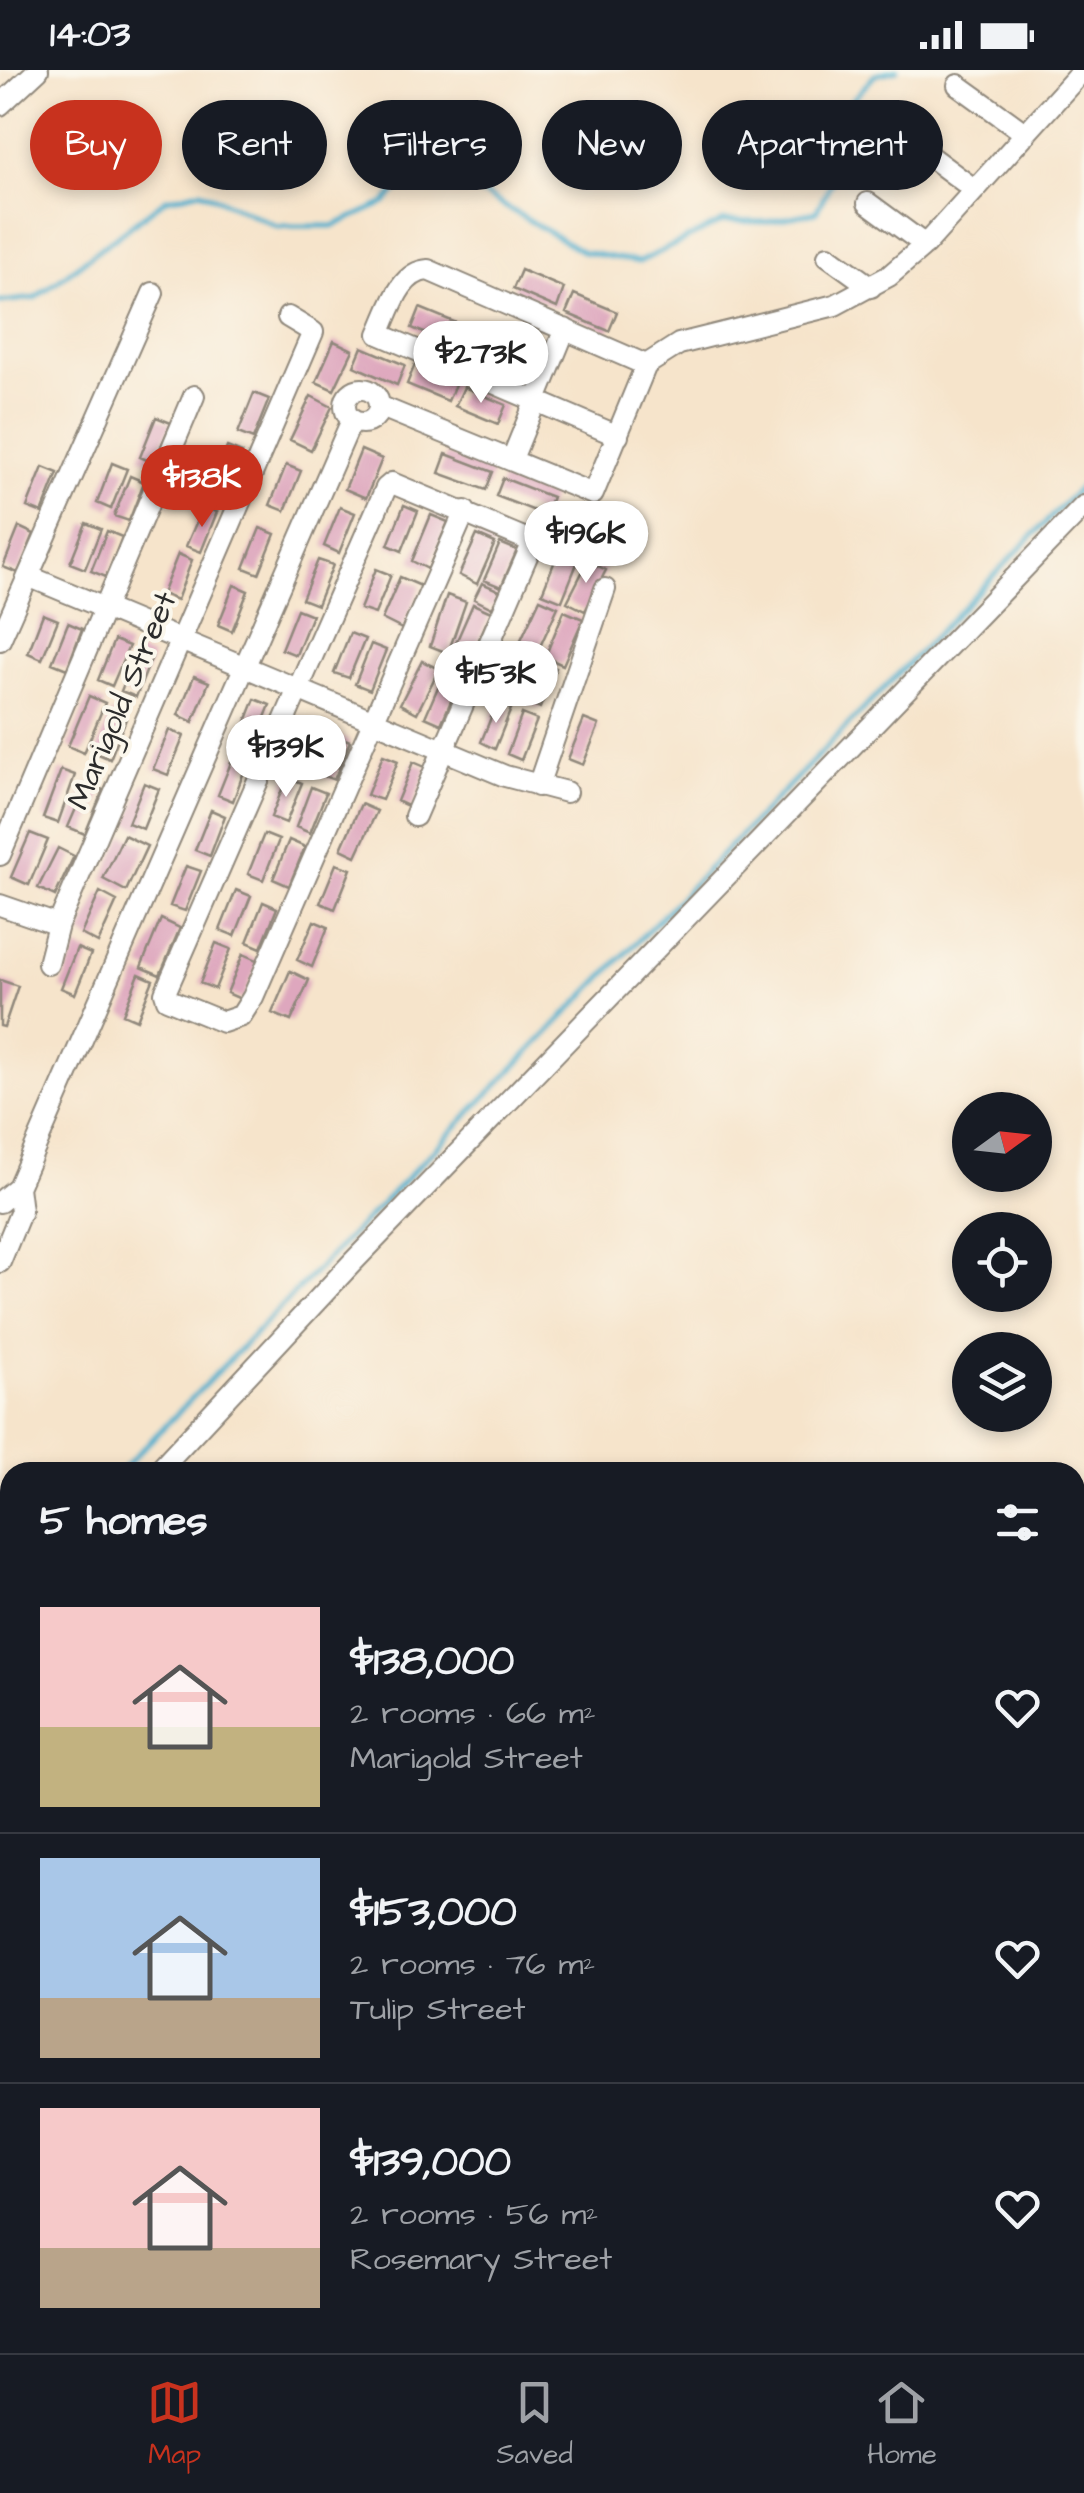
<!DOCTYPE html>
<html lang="en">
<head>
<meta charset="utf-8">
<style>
  body { margin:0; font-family:"Architects Daughter",sans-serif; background:#20242c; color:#f1f3f6; height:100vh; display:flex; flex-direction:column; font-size:38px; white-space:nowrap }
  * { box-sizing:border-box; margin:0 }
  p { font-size:32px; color:#9ea1a6 }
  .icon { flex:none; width:55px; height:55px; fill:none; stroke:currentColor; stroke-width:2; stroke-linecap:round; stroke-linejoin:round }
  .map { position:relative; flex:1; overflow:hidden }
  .panel { position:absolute; left:0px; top:1392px; width:1085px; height:892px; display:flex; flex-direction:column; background:#171b24; border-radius:30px 30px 0 0; box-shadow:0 5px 15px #0003 }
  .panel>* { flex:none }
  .top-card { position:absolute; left:30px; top:30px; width:1025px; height:90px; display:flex; gap:20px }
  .needle { width:65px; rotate:75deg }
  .tools { position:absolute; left:952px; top:1022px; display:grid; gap:20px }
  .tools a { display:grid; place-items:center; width:100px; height:100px; border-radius:50%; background:#171b24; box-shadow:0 5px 15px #0003; font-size:50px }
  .price { position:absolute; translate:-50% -85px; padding:0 22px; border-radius:35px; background:#fff; color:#222; font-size:32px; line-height:65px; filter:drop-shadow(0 2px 5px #0008) }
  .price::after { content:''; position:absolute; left:50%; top:60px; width:30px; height:22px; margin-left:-15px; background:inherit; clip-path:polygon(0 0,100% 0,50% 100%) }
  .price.on { background:#c8321e; color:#fff }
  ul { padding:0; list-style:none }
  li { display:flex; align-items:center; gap:30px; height:250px; padding:0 40px }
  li+li { border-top:2px solid #363941 }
  li span { display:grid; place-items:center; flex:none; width:280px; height:200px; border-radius:0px; color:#555 }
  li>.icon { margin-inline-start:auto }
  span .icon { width:120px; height:120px; fill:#fffc; stroke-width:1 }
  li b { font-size:42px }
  h2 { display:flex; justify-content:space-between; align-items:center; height:120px; padding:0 40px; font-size:42px }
  .tag { padding:0 35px; border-radius:45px; background:#171b24; box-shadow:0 5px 15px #0003; font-size:35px; line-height:90px }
  .tag.on { background:#c8321e; color:#fff }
  .status { display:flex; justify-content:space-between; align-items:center; height:70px; padding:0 50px; background:#171b24; direction:ltr }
  .status svg { height:28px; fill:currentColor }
  .menu { display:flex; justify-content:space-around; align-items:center; height:140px; border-top:2px solid #363941; background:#171b24; font-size:28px; color:#9ea1a6 }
  .menu a { display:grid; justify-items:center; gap:5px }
  .menu .on { color:#c8321e }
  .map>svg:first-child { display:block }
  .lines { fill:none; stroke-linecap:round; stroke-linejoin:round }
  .stream { stroke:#4eafcd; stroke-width:5 }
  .building { fill:#dea7be }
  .lane-casing { stroke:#90887b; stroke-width:14 }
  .street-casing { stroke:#90887b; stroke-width:24 }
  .secondary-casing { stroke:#90887b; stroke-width:31 }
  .lane { stroke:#fff; stroke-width:10 }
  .street { stroke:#fff; stroke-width:20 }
  .secondary { stroke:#fff; stroke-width:28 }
  .labels { text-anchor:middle; stroke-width:8; stroke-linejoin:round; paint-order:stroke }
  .street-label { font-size:32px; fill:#2b2b2b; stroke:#fbf7ec }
</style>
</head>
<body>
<div class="status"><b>14:03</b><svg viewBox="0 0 49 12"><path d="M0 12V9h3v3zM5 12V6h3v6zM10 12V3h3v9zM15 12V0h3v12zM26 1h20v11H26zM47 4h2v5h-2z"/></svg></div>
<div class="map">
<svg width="1084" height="2283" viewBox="0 0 1084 2283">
  <rect width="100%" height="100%" fill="#fbf7ec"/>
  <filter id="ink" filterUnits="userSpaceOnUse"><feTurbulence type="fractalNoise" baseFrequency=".01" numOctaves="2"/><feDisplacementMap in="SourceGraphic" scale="20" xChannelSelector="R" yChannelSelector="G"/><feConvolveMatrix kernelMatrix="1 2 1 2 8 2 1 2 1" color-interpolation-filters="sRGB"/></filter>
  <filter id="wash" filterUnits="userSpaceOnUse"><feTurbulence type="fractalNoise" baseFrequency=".0048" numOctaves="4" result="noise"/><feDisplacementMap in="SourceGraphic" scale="40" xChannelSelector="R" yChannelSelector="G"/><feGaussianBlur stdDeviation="2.25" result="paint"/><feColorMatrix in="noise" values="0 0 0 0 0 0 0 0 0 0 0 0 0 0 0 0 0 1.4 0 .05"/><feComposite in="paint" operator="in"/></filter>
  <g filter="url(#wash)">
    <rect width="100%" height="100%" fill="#f6e4cb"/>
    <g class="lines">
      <path class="stream" d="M0,232L35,228L166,129L201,121L277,156H333L385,133L410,107L441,99L583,182L639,192L724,151L766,152L816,142L836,103L835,49L875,5L897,0
        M120,1402L1084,413
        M0,1526L10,1515"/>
    </g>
    <g id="blocks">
      <path class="building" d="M521,200L564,218L557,238L513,219Z
        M574,224L617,242L609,261L566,243Z
        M420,238L464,256L456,276L412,258Z
        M334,271L353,280L334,320L316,312Z
        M490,271L532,288L525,305L483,288Z
        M362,277L405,295L397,315L354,296Z
        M415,294L456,312L448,331L407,314Z
        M464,317L506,335L498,354L455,336Z
        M254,323L269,329L253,369L238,363Z
        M311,326L332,337L311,380L290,370Z
        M156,347L171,353L154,393L140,387Z
        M227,377L242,383L226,423L211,417Z
        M361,380L382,389L366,428L345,419Z
        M446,384L493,402L486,420L439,403Z
        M112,393L127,399L111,439L97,433Z
        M286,395L301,401L285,441L270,435Z
        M43,397L58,403L42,443L27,437Z
        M130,406L144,412L129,451L114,446Z
        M503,408L552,427L545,445L496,426Z
        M404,435L418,441L402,481L388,475Z
        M203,437L217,442L201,482L186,476Z
        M340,437L355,443L339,483L324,476Z
        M431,445L448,452L428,499L412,491Z
        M86,453L101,459L85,499L70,493Z
        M19,457L34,464L18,503L3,497Z
        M260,458L275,464L259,504L244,498Z
        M107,461L122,467L106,507L91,501Z
        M477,465L495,473L477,514L459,505Z
        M500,473L517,480L501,517L484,510Z
        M560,478L580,486L562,531L542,523Z
        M178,484L192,490L177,530L162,524Z
        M318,490L333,495L317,535L302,529Z
        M588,491L606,500L585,541L567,532Z
        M376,499L391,505L375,544L360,539Z
        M400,507L421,516L402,559L382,549Z
        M482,513L500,521L492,538L474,529Z
        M234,515L248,521L232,561L218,555Z
        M447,525L466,532L448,583L430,576Z
        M540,529L558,537L537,583L519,574Z
        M473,534L491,542L468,594L450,586Z
        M297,539L312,545L296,585L281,579Z
        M564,541L583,549L563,595L545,587Z
        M43,544L58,550L42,589L28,583Z
        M68,553L82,559L67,599L52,593Z
        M350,563L365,569L349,608L334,603Z
        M114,570L129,576L112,616L98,610Z
        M371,574L386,580L370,620L355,614Z
        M137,581L152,587L136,627L121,621Z
        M517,583L531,589L515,629L501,623Z
        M422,591L439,599L417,643L400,634Z
        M541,592L556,598L540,638L525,632Z
        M448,594L464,601L441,654L425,647Z
        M194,606L209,612L193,652L178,645Z
        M89,626L105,633L84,683L68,676Z
        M255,629L270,635L254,675L239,669Z
        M497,633L511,639L495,679L481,672Z
        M111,643L126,649L110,689L96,683Z
        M522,644L537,650L521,690L507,684Z
        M584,649L599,655L583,695L568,689Z
        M308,654L323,660L307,700L292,694Z
        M169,660L184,666L168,705L153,699Z
        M335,665L350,671L334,710L319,704Z
        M234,685L248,691L233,731L218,725Z
        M383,685L398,691L382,730L367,725Z
        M413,692L427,698L412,738L397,731Z
        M61,700L75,705L58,753L43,748Z
        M287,707L302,713L286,753L271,747Z
        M87,713L103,720L85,764L68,757Z
        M144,713L159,719L143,759L128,753Z
        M311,717L326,723L310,763L296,757Z
        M361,734L377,741L356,786L341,779Z
        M211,740L225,746L210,786L195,780Z
        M30,763L48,770L29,815L11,807Z
        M264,764L279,770L263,810L248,804Z
        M124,765L147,776L126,821L103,809Z
        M289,770L305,777L289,816L273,809Z
        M58,778L74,786L55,826L38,818Z
        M336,794L351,799L335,839L320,833Z
        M186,796L201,801L185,841L170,836Z
        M236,820L251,826L235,866L220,860Z
        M100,822L117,831L98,873L81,864Z
        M263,832L277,838L261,878L247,872Z
        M161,849L180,858L160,905L141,897Z
        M314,851L328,857L312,897L297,890Z
        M216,873L231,879L215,919L200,913Z
        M77,878L91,884L75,924L61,918Z
        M243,884L259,891L243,930L227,923Z
        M290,901L309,910L291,951L272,943Z
        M139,904L153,910L137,950L123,944Z
        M0,910L18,916L4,957L0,956Z
        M1075,1568L1084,1572V1613L1075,1609Z"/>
    </g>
  </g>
  <g filter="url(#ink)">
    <use href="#blocks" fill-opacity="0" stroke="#90887b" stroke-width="2.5"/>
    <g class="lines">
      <defs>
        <path id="lane" d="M249,2275L250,2283"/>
        <path id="street" d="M958,15L1026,64
          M0,35L38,0
          M913,74L975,120
          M868,133L925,175
          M828,186L871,217
          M345 336a17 17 0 1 1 34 0a17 17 0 1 1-34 0Z
          M379,336L593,424L646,295L679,274L835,235L889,206L925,175L1083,0
          M618,366L379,264C390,241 399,202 428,200L646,295
          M512,389L565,259
          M28,506L505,706L566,722
          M0,570L153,223
          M538,716L605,519
          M415,746L533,472L392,413L386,418L165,923L167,929L223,952L241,946L253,927L465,441
          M0,785L194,326
          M0,835L58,855L313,262L288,247
          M48,894L58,855
          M0,1132L18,1117L352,350
          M0,1192L21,1141L18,1117
          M157,1402L351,1194L1084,436
          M0,1568L10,1558
          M1075,1722L1084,1699
          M911,2275L941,2283
          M672,2283L675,2275
          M755,2283L758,2275
          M829,2283L832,2275"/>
        <path id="secondary" d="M0,1433L10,1437
          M1075,1870L1084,1873"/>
      </defs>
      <use href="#lane" class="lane-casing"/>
      <use href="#street" class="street-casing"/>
      <use href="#secondary" class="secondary-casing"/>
      <use href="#lane" class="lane"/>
      <use href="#street" class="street"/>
      <use href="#secondary" class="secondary"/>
    </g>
  </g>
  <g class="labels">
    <g class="street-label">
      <text transform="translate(121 630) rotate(-67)" y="11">Marigold Street</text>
    </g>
  </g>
</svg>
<div class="tools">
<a><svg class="needle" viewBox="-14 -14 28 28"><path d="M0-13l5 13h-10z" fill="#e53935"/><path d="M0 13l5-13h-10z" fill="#9ea1a6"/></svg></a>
<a><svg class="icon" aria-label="locate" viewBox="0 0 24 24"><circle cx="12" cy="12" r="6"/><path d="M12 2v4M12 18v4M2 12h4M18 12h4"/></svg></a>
<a><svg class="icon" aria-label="layers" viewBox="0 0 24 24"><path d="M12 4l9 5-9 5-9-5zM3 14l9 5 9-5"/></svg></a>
</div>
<b class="price" style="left:481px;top:336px">$273K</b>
<b class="price on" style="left:202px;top:460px">$138K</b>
<b class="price" style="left:586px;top:516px">$196K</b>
<b class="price" style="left:496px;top:656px">$153K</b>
<b class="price" style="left:286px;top:730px">$139K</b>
<div class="top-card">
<a class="tag on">Buy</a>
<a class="tag">Rent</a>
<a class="tag">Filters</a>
<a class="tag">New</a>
<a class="tag">Apartment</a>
</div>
<section class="panel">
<h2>5 homes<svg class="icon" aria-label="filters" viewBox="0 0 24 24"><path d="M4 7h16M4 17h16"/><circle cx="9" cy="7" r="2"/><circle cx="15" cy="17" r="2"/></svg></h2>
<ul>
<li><span style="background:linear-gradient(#f6c9c9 60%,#c2b280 0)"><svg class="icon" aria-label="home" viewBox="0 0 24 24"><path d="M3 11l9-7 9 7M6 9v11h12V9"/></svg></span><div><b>$138,000</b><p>2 rooms · 66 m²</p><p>Marigold Street</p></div><svg class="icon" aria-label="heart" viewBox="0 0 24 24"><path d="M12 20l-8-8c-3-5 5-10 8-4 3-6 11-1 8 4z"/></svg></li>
<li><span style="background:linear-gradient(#a9c7e8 70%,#b9a48a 0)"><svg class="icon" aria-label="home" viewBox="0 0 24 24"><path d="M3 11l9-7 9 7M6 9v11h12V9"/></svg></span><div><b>$153,000</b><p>2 rooms · 76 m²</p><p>Tulip Street</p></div><svg class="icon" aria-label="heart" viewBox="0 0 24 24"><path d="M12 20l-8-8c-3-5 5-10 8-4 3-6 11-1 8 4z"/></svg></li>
<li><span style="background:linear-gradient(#f6c9c9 70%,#b9a48a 0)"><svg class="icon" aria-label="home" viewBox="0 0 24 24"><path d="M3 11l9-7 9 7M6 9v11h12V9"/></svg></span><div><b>$139,000</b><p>2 rooms · 56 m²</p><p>Rosemary Street</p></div><svg class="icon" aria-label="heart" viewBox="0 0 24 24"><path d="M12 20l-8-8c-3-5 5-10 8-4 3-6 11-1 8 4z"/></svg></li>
</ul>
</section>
</div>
<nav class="menu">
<a class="on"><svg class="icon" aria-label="map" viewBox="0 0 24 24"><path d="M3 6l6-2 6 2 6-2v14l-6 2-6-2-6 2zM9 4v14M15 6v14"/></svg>Map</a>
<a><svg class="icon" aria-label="saved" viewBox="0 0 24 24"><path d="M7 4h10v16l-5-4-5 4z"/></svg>Saved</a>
<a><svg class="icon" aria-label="home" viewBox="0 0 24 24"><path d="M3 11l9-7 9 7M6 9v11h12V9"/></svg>Home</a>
</nav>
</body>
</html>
